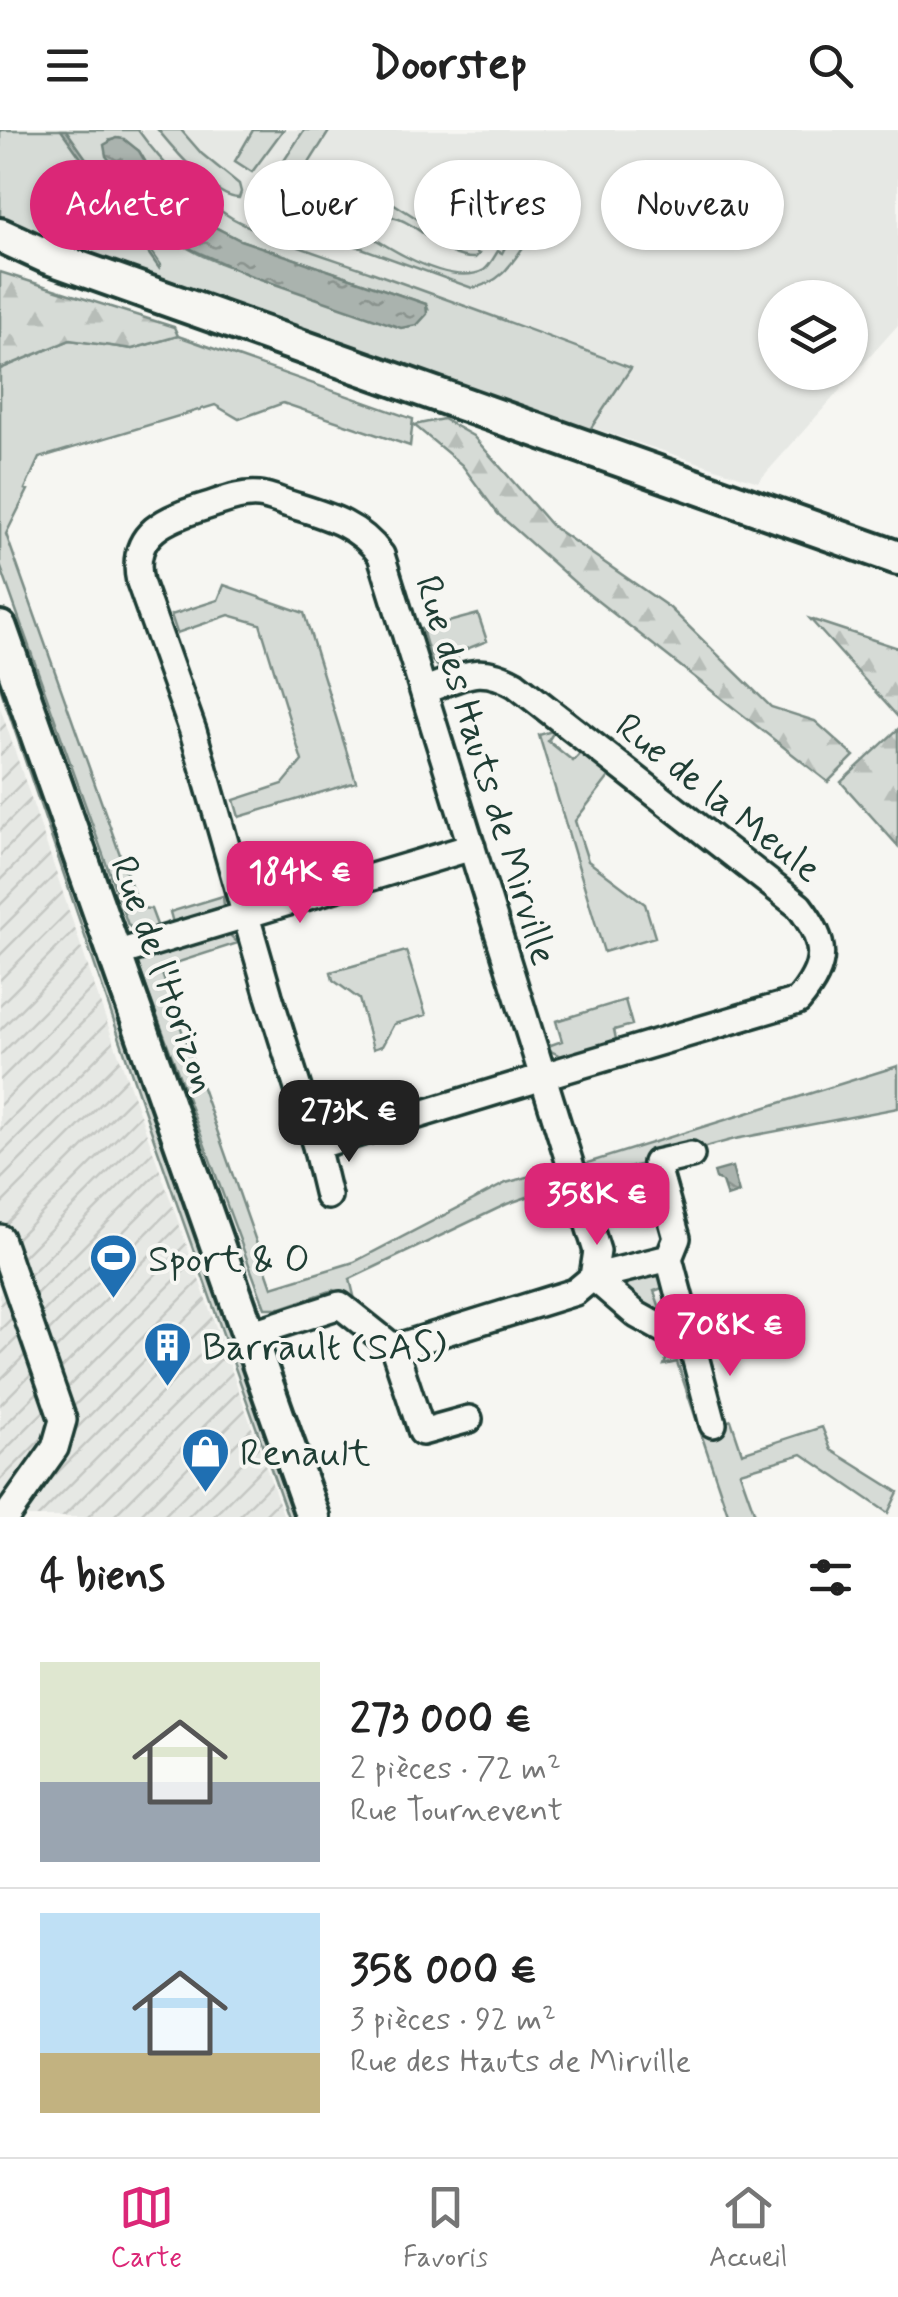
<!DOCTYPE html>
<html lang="fr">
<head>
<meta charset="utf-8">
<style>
  body { margin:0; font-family:Mynerve,sans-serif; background:#f6f6f6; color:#222; height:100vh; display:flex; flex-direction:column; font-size:38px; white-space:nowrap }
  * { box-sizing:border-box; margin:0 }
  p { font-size:32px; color:#767676 }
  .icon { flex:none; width:55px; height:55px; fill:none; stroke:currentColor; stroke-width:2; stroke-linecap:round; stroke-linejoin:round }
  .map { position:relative; height:1387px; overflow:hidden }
  .sheet { display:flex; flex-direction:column; background:#fff; flex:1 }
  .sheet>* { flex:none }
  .guide { position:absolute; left:30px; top:30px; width:840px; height:90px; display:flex; gap:20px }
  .tools { position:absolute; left:758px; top:150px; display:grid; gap:20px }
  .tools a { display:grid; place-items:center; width:110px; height:110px; border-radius:50%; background:#fff; box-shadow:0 2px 8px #0004; font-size:50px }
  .price { position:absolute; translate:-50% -85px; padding:0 22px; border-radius:20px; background:#db2777; color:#fff; font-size:32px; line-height:65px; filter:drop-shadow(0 2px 5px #0008) }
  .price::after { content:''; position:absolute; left:50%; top:60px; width:30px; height:22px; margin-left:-15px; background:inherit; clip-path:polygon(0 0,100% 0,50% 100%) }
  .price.selected { background:#222; color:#fff }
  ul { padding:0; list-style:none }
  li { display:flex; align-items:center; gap:30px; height:250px; padding:0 40px }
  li+li { border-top:2px solid #e0e0e0 }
  li span { display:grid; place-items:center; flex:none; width:280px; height:200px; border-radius:0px; color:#555 }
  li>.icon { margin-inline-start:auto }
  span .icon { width:120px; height:120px; fill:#fffc; stroke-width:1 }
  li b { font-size:42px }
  h2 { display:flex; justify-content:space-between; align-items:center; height:120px; padding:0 40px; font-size:42px }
  .tag { padding:0 35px; border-radius:45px; background:#fff; box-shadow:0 2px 8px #0004; font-size:35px; line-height:90px }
  .tag.selected { background:#db2777; color:#fff }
  header { display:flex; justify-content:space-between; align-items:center; height:130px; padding:0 40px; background:#fff; font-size:45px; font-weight:800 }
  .tab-bar { display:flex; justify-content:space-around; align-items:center; height:140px; border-top:2px solid #e0e0e0; background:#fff; font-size:28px; color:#767676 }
  .tab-bar a { display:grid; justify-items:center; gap:5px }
  .tab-bar .selected { color:#db2777 }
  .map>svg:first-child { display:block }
  .built { fill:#e6e8e4; fill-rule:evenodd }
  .industrial { fill:url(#industrial-furrows) }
  .green { fill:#d6dbd6; stroke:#7a8c85; stroke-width:2.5; fill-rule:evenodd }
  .forest { fill:url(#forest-firs); stroke:#7a8c85; stroke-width:2.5 }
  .water { fill:url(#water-ripples); stroke:#72847d; stroke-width:2.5 }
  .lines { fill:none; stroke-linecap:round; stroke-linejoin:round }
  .minor-casing { stroke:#1f3d34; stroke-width:32 }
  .major-casing { stroke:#1f3d34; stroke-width:40 }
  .minor { stroke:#f6f6f2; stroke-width:25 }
  .major { stroke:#f6f6f2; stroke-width:32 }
  .labels { text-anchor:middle; stroke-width:8; stroke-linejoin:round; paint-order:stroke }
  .street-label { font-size:38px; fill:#1f3d34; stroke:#f6f6f2 }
  .poi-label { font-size:38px; fill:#1f3d34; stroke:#f6f6f2; text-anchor:start }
</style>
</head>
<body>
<header><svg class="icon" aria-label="menu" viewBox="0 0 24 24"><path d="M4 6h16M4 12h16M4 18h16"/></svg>Doorstep<svg class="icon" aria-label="search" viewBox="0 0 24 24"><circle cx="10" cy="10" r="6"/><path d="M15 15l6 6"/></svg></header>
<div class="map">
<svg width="898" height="1387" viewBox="0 0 898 1387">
  <defs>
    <pattern id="industrial-furrows" width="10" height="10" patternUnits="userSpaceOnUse" patternTransform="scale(2.5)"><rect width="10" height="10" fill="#e6e8e4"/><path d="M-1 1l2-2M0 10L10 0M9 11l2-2" fill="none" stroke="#c5c8c4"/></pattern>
    <pattern id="forest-firs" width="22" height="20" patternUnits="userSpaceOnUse" patternTransform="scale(2.5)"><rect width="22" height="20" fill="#d6dbd6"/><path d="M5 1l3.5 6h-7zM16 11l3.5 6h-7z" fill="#b7bdb8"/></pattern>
    <pattern id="water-ripples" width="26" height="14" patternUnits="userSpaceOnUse" patternTransform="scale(2.5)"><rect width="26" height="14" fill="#aab3ae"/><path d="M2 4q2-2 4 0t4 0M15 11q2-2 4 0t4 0" fill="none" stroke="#8a938e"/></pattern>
  </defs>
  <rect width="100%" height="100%" fill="#f6f6f2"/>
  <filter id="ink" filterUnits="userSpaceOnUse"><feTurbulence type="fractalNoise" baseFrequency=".01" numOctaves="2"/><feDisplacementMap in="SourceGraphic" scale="20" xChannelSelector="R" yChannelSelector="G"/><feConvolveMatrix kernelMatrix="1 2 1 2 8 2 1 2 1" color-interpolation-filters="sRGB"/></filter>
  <g filter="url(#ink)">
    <path class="built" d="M0,0H898V195L758,352L262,190ZM775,168H850V242H775Z"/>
    <path class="industrial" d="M0,577L104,884L284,1387H0Z"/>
    <path class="green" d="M0,0H138C163,35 195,66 232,88C276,112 327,126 374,143C460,174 546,205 631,238L589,301L262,190L0,92ZM119,8L139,21L156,50L188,83L240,110L426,174L428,179C365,167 209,149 166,101C145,77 127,38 110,10Z
      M158,0H181L202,24L239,54L241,62L239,68C214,68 173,18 158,0Z
      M253,0H283L252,42L235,31Z
      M304,0H330L295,55C334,80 438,165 484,140C490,136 494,127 498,121L502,123L515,98L528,110C512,133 502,153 472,158L259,81V69Z
      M377,63L449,109L448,112L463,122L467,117L479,124L475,128C444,129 426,99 399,89C384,84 368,82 353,77L355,70L367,78Z
      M178,206L413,289L410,316L283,273L239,289L215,275L39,328L25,359L28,360L6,404L139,778L151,779L157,795L152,800L135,801L128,795L0,435V239L70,210L132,219Z
      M224,455L304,483L356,652L239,687L234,670L283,654L302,631L260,494L229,485L177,503L171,485L218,470Z
      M478,484L487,511L456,523L460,537L445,543L431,530L422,499Z
      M0,523L302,1387H288L155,1012L0,557Z
      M555,600L548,611L573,631L583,620L612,643L575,691L588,731L645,774L655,807L604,822L539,605Z
      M223,766L224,776L173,793L170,782Z
      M229,804L238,813L160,838L272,1157L354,1132L506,1053L561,1037L565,1054L507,1074L350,1149L355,1170L333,1160L281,1178H265L137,832Z
      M406,821L426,885L394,894L382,916L373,919L359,869L333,850L331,842Z
      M625,870L632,895L614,900L617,914L568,930L551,921L548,916L562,911L556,891Z
      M898,936V978L735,1009L591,1048L587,1033Z
      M658,1137L668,1156L654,1161L661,1181L674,1178L675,1188L667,1191L619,1159V1151Z
      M675,1218L695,1246L706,1299L731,1290L742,1323L822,1297L831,1320L898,1362L888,1383L802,1324L740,1342L756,1387H729L677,1232L664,1235L670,1219Z"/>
    <path class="forest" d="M0,142L174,197L178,206L132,219L70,210L0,239Z
      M443,289L473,306L552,396L670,478L771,577L815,591L854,626L828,652L581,458L498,384L462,335L414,295Z
      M810,489L898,518V587Z
      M898,599V716L841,652Z"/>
    <path class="water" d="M61,0H66L161,135L159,138Z
      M116,8L124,9L139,21L156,50L188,83L240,110L426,174L427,184L417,195L401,198L249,145L193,120L156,92L106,26L104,15Z
      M732,1037L739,1063L727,1067L722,1052L716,1049L714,1042Z"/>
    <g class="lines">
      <defs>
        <path id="minor" d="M115,824L472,717
          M316,1016L328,1066
          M0,1108L63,1290L55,1318L6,1387
          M669,1128L677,1108L656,1033L691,1025
          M250,1204L340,1175L394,1218L575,1162L593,1147L597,1121L381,425C358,393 324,385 289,374C280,371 269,366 259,365C242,363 223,371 207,376C167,388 129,402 140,452L193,601L269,866L316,1016L530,951L557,942L798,871C829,834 827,813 799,776L515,554C478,533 463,547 425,560
          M695,1217L637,1185L593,1147L669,1128L713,1294
          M394,1218L422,1302L469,1289"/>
        <path id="major" d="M0,105L48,127L898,428
          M0,498L313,1387"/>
      </defs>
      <use href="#minor" class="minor-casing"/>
      <use href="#major" class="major-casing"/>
      <use href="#minor" class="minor"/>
      <use href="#major" class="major"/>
    </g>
  </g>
  <defs>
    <symbol id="stadium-pin" viewBox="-11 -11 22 30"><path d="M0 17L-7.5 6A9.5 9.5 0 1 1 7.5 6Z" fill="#1f6fb2" stroke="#f6f6f2"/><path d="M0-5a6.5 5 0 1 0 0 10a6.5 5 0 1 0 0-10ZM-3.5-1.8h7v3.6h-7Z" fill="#fff"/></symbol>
    <symbol id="building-pin" viewBox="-11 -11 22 30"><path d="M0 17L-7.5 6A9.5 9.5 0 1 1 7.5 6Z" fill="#1f6fb2" stroke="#f6f6f2"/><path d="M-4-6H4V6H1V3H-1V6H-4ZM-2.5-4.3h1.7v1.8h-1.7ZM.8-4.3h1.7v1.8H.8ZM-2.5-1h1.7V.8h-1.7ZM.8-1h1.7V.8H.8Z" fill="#fff"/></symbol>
    <symbol id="shop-pin" viewBox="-11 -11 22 30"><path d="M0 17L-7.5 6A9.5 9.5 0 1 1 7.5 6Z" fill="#1f6fb2" stroke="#f6f6f2"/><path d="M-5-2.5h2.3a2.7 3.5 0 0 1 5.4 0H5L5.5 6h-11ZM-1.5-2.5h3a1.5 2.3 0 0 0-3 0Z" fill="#fff"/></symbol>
  </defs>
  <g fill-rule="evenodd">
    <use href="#stadium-pin" x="86" y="1100" width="55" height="75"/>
    <use href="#building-pin" x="140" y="1188" width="55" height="75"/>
    <use href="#shop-pin" x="178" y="1294" width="55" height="75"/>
  </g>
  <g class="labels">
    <g class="street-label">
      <text transform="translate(487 640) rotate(73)" y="13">Rue des Hauts de Mirville</text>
      <text transform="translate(719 667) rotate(38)" y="13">Rue de la Meule</text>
      <text transform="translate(165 844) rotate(70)" y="13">Rue de l'Horizon</text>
    </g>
    <g class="poi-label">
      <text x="148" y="1141">Sport &amp; O</text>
      <text x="202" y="1229">Barrault (SAS)</text>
      <text x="240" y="1335">Renault</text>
    </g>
  </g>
</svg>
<div class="tools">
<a><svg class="icon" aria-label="layers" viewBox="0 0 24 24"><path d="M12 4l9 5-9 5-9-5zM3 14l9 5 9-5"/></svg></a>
</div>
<b class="price" style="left:300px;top:796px">184K €</b>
<b class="price selected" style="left:349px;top:1035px">273K €</b>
<b class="price" style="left:597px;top:1118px">358K €</b>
<b class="price" style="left:730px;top:1249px">708K €</b>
<div class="guide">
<a class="tag selected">Acheter</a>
<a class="tag">Louer</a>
<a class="tag">Filtres</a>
<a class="tag">Nouveau</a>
</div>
</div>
<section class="sheet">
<h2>4 biens<svg class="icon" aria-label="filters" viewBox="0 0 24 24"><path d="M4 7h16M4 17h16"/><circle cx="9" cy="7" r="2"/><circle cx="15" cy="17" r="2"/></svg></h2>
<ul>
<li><span style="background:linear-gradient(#dfe7d0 60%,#9aa5b1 0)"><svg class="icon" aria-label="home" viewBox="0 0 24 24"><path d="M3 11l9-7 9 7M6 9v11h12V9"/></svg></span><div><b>273 000 €</b><p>2 pièces · 72 m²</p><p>Rue Tournevent</p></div></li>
<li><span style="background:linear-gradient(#bfe0f5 70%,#c2b280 0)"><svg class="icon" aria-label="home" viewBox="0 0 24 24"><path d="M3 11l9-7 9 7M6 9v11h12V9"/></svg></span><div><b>358 000 €</b><p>3 pièces · 92 m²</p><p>Rue des Hauts de Mirville</p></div></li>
</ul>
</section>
<nav class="tab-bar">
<a class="selected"><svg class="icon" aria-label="map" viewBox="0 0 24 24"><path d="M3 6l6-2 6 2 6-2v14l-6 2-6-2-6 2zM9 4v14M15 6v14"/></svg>Carte</a>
<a><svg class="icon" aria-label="saved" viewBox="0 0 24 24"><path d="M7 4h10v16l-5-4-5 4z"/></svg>Favoris</a>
<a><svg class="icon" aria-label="home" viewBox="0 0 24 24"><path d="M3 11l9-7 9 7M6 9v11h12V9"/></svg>Accueil</a>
</nav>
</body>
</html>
